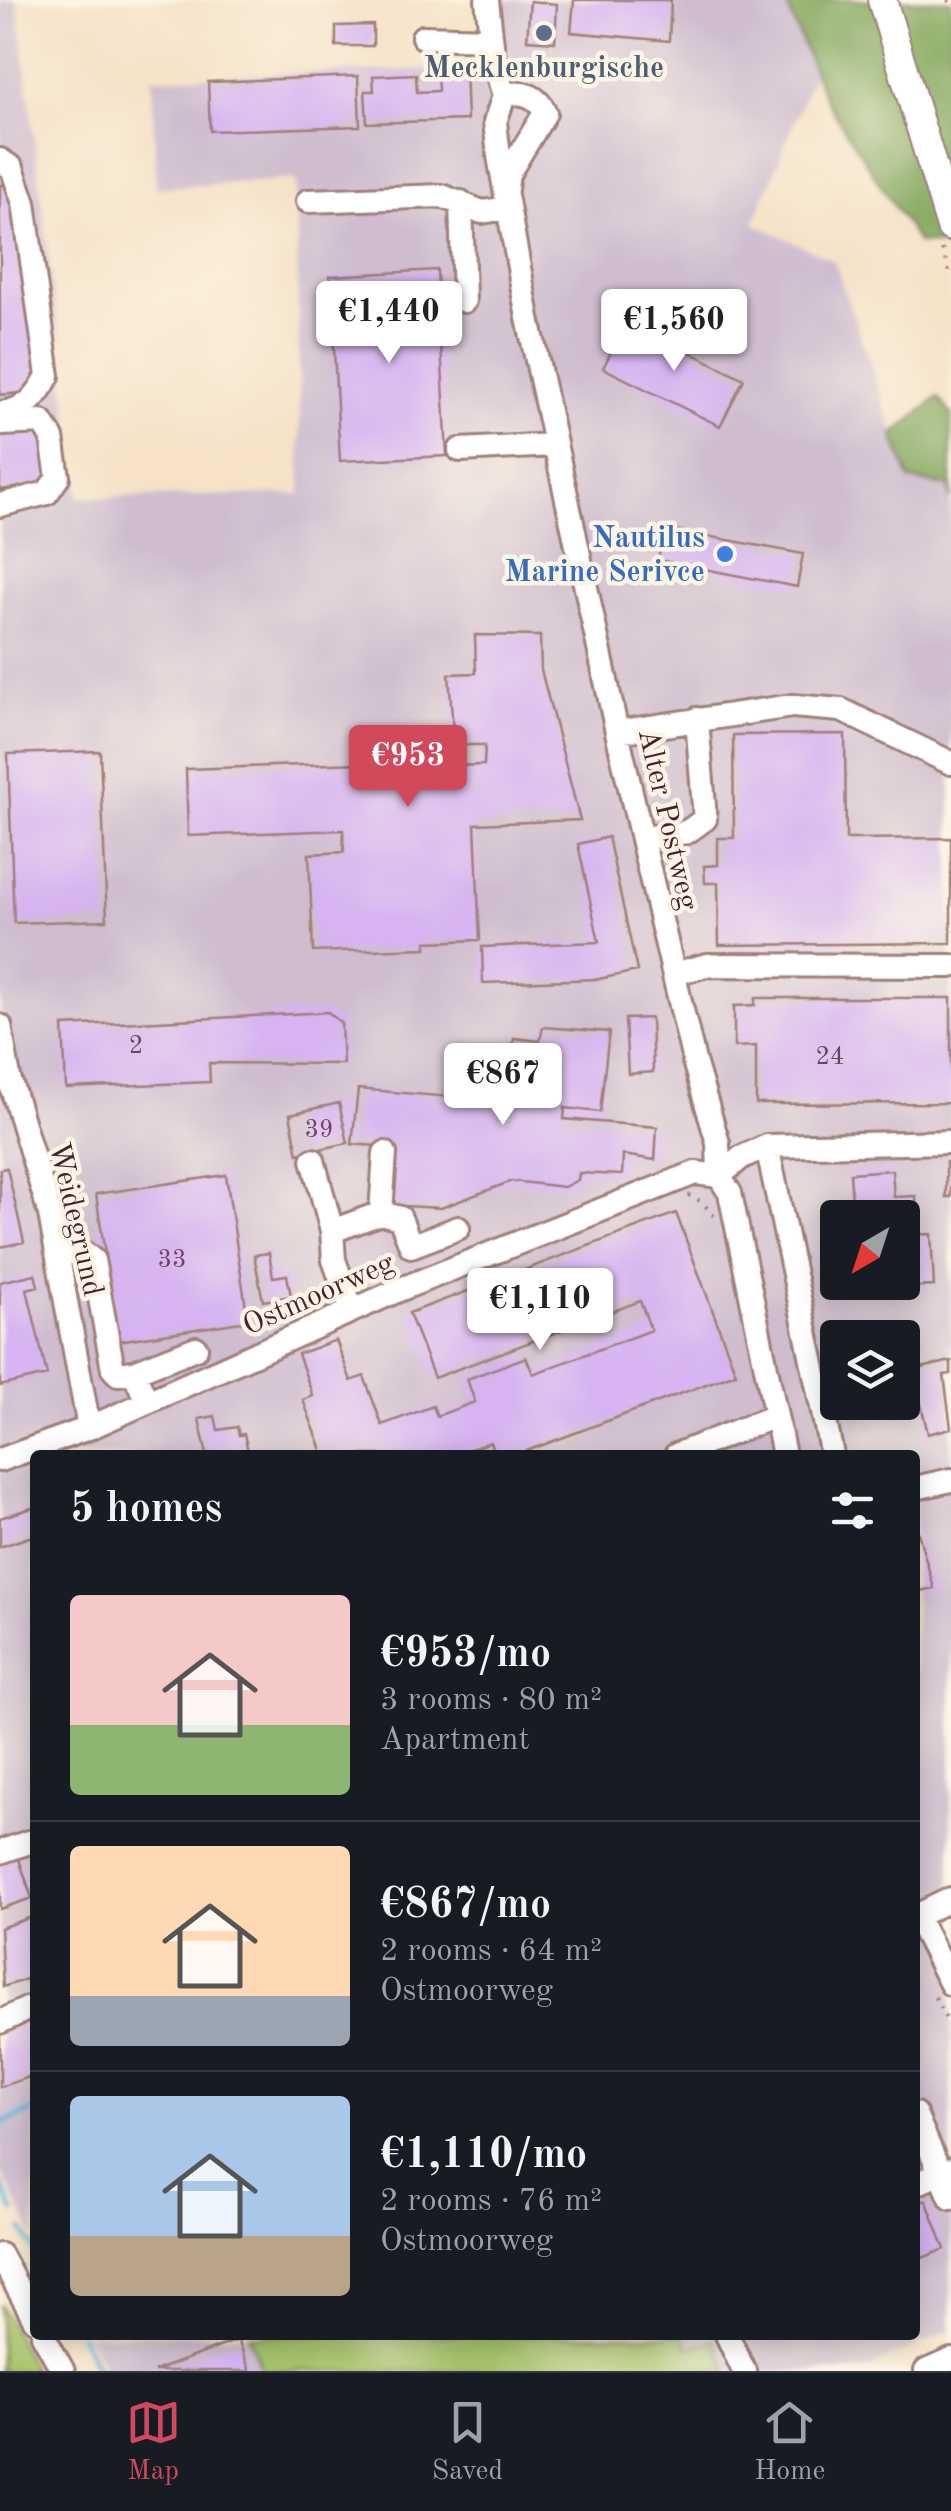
<!DOCTYPE html>
<html lang="en">
<head>
<meta charset="utf-8">
<style>
  body { margin:0; font-family:"Old Standard TT",serif; background:#242831; color:#f1f3f6; height:100vh; display:flex; flex-direction:column; font-size:38px; white-space:nowrap }
  * { box-sizing:border-box; margin:0 }
  p { font-size:32px; color:#9ea1a6 }
  .icon { flex:none; width:55px; height:55px; fill:none; stroke:currentColor; stroke-width:2; stroke-linecap:round; stroke-linejoin:round }
  .map { position:relative; flex:1; overflow:hidden }
  .drawer { position:absolute; left:30px; top:1450px; width:890px; height:890px; display:flex; flex-direction:column; background:#171b24; border-radius:10px; box-shadow:0 5px 25px #0003 }
  .drawer>* { flex:none }
  .needle { width:65px; rotate:219deg }
  .tools { position:absolute; left:820px; top:1200px; display:grid; gap:20px }
  .tools a { display:grid; place-items:center; width:100px; height:100px; border-radius:10px; background:#171b24; box-shadow:0 5px 25px #0003; font-size:50px }
  .price { position:absolute; translate:-50% -85px; padding:0 22px; border-radius:10px; background:#fff; color:#222; font-size:32px; line-height:65px; filter:drop-shadow(0 2px 5px #0008) }
  .price::after { content:''; position:absolute; left:50%; top:60px; width:30px; height:22px; margin-left:-15px; background:inherit; clip-path:polygon(0 0,100% 0,50% 100%) }
  .price.active { background:#d1495b; color:#fff }
  ul { padding:0; list-style:none }
  li { display:flex; align-items:center; gap:30px; height:250px; padding:0 40px }
  li+li { border-top:2px solid #363941 }
  li span { display:grid; place-items:center; flex:none; width:280px; height:200px; border-radius:10px; color:#555 }
  li>.icon { margin-inline-start:auto }
  span .icon { width:120px; height:120px; fill:#fffc; stroke-width:1 }
  li b { font-size:42px }
  h2 { display:flex; justify-content:space-between; align-items:center; height:120px; padding:0 40px; font-size:42px }
  .dock { display:flex; justify-content:space-around; align-items:center; height:140px; border-top:2px solid #363941; background:#171b24; font-size:28px; color:#9ea1a6 }
  .dock a { display:grid; justify-items:center; gap:5px }
  .dock .active { color:#d1495b }
  .map>svg:first-child { display:block }
  .industrial { fill:#cfbdcf; fill-rule:evenodd }
  .green { fill:#a6c36a; stroke:#78714a; stroke-width:2.5 }
  .forest { fill:#84a95e; stroke:#676444; stroke-width:2.5 }
  .lines { fill:none; stroke-linecap:round; stroke-linejoin:round }
  .stream { stroke:#5eb6db; stroke-width:5 }
  .building { fill:#d5b4f1 }
  .minor-casing { stroke:#a08079; stroke-width:28 }
  .major-casing { stroke:#a08079; stroke-width:32 }
  .path { stroke:#a08079; stroke-width:4; stroke-dasharray:2.5 8; stroke-linecap:butt }
  .minor { stroke:#fff; stroke-width:22 }
  .major { stroke:#fff; stroke-width:28 }
  .service-dot { fill:#5c6f8a; stroke:#fcf5e5; stroke-width:4 }
  .shop-dot { fill:#3f7fe0; stroke:#fcf5e5; stroke-width:4 }
  .labels { text-anchor:middle; stroke-width:9; stroke-linejoin:round; paint-order:stroke }
  .number-label { font-size:25px; fill:#6d445c }
  .service-label { font-size:30px; font-weight:bold; fill:#4e5e75; stroke:#fcf5e5 }
  .shop-label { font-size:30px; font-weight:bold; fill:#366cbe; stroke:#fcf5e5; text-anchor:end }
  .street-label { font-size:30px; fill:#4a1f2b; stroke:#fcf5e5 }
</style>
</head>
<body>
<div class="map">
<svg width="951" height="2371" viewBox="0 0 951 2371">
  <rect width="100%" height="100%" fill="#fcf5e5"/>
  <filter id="ink" filterUnits="userSpaceOnUse"><feTurbulence type="fractalNoise" baseFrequency=".01" numOctaves="2"/><feDisplacementMap in="SourceGraphic" scale="20" xChannelSelector="R" yChannelSelector="G"/><feConvolveMatrix kernelMatrix="1 2 1 2 8 2 1 2 1" color-interpolation-filters="sRGB"/></filter>
  <filter id="wash" filterUnits="userSpaceOnUse"><feTurbulence type="fractalNoise" baseFrequency=".0048" numOctaves="4" result="noise"/><feDisplacementMap in="SourceGraphic" scale="40" xChannelSelector="R" yChannelSelector="G"/><feGaussianBlur stdDeviation="2.25" result="paint"/><feColorMatrix in="noise" values="0 0 0 0 0 0 0 0 0 0 0 0 0 0 0 0 0 1.4 0 .05"/><feComposite in="paint" operator="in"/></filter>
  <g filter="url(#wash)">
    <rect width="100%" height="100%" fill="#f5e2c7"/>
    <path class="industrial" d="M0,0H17L79,498L301,494L296,179L156,188L152,78L503,67L496,0H785L814,72L754,223L834,261L910,479L950,486L951,499V2330L862,2371H728L714,2340L687,2348L682,2335H915V1455H35V2237L0,2171ZM838,1218H902V1282H838ZM838,1338H902V1402H838Z
      M87,2335H249L263,2371H106Z"/>
    <path class="green" d="M0,2304L34,2371H0Z
      M249,2335H682L688,2348L714,2340L728,2371H263Z"/>
    <path class="forest" d="M785,0H951V246L918,243L825,99Z
      M938,397L951,414V499L949,486L910,480L893,435Z"/>
    <g class="lines">
      <path class="stream" d="M0,2124L35,2110
        M0,2183L14,2211
        M23,2230L35,2252
        M80,2335L99,2371"/>
    </g>
    <g id="blocks">
      <path class="building" d="M574,0H671L669,41L571,32Z
        M530,1L557,4L555,42L527,40Z
        M373,25V46H336V26Z
        M465,66L467,120L367,123L365,91H374L373,76L416,74L417,92L438,91L437,67Z
        M358,76L360,126L210,131L208,82Z
        M9,184L21,272H28L40,366L29,392L0,395V185Z
        M437,270L447,456L340,461L330,276Z
        M627,321L744,379L720,426L603,368Z
        M30,426L45,439L51,469L38,485L0,490V431Z
        M664,528L803,554L797,587L658,560Z
        M475,635L540,636L541,670L580,820L475,824L480,940L426,942V948L313,952L309,854L344,852L343,830L188,836L186,769L390,762V756L447,754L448,766L484,765L485,745H454L449,674L476,673Z
        M845,734L846,839L951,838V943L719,945L718,883H705L704,866L718,865V838H734L733,735Z
        M100,751L107,920L14,923L8,754Z
        M608,837L637,971L599,979L483,983L482,947L599,942L578,844Z
        M755,998H951V1103L756,1104V1046L734,1047V1006L755,1005Z
        M328,1012L341,1023L343,1064L209,1063L210,1082L66,1088L63,1026Z
        M651,1018L653,1072L628,1074L625,1019Z
        M543,1027L609,1032L600,1112L565,1108L564,1119L657,1127L655,1160L623,1155L622,1175L579,1173L578,1180L564,1187L512,1181L441,1208L386,1205L389,1147L352,1144L358,1089L508,1102L514,1038L540,1041Z
        M339,1103L348,1143L298,1154L290,1114Z
        M946,1162H951V1197H946Z
        M7,1168L24,1242L0,1247V1169Z
        M892,1170L894,1197L916,1196L917,1219L853,1218L850,1173Z
        M226,1175L248,1321L118,1341L96,1194Z
        M676,1213L736,1373L516,1455H495L490,1442L454,1455H324L303,1400L313,1396L298,1354L336,1340L351,1381L364,1376L382,1425L433,1406L437,1416L475,1402L467,1379L526,1357L533,1374L651,1330L640,1301L434,1378L409,1313Z
        M931,1234L934,1286L823,1292L820,1240L838,1239V1282H902V1235Z
        M269,1253L273,1277L287,1275L291,1296L263,1301L254,1255Z
        M35,1274L38,1286L27,1289L47,1375L0,1386V1282Z
        M951,1361V1374L944,1375L951,1428L928,1434L913,1370Z
        M215,1416L218,1430L237,1427L239,1435L244,1434L249,1455H207L199,1419Z
        M35,1507V1535L0,1547V1518Z
        M915,1522L934,1588L915,1592Z
        M18,1856L32,1898L0,1909V1863Z
        M35,1916V1976L3,1987L0,1928Z
        M35,2020V2075L0,2087V2032Z
        M926,2200L945,2249L915,2261V2204Z
        M238,2340L250,2371H154Z"/>
    </g>
  </g>
  <g filter="url(#ink)">
    <use href="#blocks" fill-opacity="0" stroke="#a08079" stroke-width="2.5"/>
    <g class="lines">
      <defs>
        <path id="minor" d="M487,0L494,62L504,96L495,122L499,156L528,318L617,732L694,1061L718,1143L719,1176L730,1193L784,1455
          M423,37L491,39
          M504,96C521,90 538,95 545,113L508,174L506,189
          M0,160L12,168L24,203L48,376C36,398 26,410 0,413
          M308,201L442,196L482,212L507,208
          M461,202L464,301
          M460,450L554,445
          M0,505L47,493L58,477L52,438L42,422L3,424
          M617,732L792,706L841,710L951,763
          M645,838L687,832L705,819L697,719
          M674,974L707,965L951,966
          M0,1026L9,1078L50,1214L89,1428
          M767,1146L832,1455
          M313,1160L332,1231
          M719,1176L742,1157L767,1146L951,1142
          M381,1213L385,1153
          M58,1255L81,1251L93,1260L113,1369L118,1374L134,1372L147,1402
          M352,1310L334,1260L332,1231L381,1213L400,1218L411,1246L458,1228
          M134,1372L196,1348
          M676,1455L775,1416
          M0,1460L89,1428L401,1289L695,1173L719,1176
          M915,1488L951,1480
          M0,1852L29,1842
          M915,1914L951,1984
          M916,1916L951,1899
          M0,2022L29,2008
          M915,2114L951,2198
          M915,2184L951,2169
          M0,2255L35,2320
          M43,2335L63,2371
          M727,2335L744,2371
          M926,2371L951,2360"/>
        <path id="major" d="M882,0L951,227"/>
      </defs>
      <use href="#minor" class="minor-casing"/>
      <use href="#major" class="major-casing"/>
      <path class="path" d="M948,0L951,6
        M942,249L951,278
        M688,1195L702,1202L715,1217
        M935,1997L951,2029"/>
      <use href="#minor" class="minor"/>
      <use href="#major" class="major"/>
    </g>
  </g>
  <circle class="service-dot" cx="544" cy="33" r="10"/>
  <circle class="shop-dot" cx="725" cy="554" r="10"/>
  <g class="labels">
    <g class="number-label">
      <text x="136" y="1053">2</text>
      <text x="830" y="1064">24</text>
      <text x="319" y="1137">39</text>
      <text x="172" y="1267">33</text>
    </g>
    <g class="service-label">
      <text x="544" y="77">Mecklenburgische</text>
    </g>
    <g class="shop-label">
      <text x="705" y="547">Nautilus<tspan x="705" dy="34">Marine Serivce</tspan></text>
    </g>
    <g class="street-label">
      <text transform="translate(669 819) rotate(77)" y="10">Alter Postweg</text>
      <text transform="translate(77 1219) rotate(77)" y="10">Weidegrund</text>
      <text transform="translate(318 1293) rotate(-24)" y="10">Ostmoorweg</text>
    </g>
  </g>
</svg>
<div class="tools">
<a><svg class="needle" viewBox="-14 -14 28 28"><path d="M0-13l5 13h-10z" fill="#e53935"/><path d="M0 13l5-13h-10z" fill="#9ea1a6"/></svg></a>
<a><svg class="icon" aria-label="layers" viewBox="0 0 24 24"><path d="M12 4l9 5-9 5-9-5zM3 14l9 5 9-5"/></svg></a>
</div>
<b class="price" style="left:389px;top:366px">€1,440</b>
<b class="price" style="left:674px;top:374px">€1,560</b>
<b class="price active" style="left:408px;top:810px">€953</b>
<b class="price" style="left:503px;top:1128px">€867</b>
<b class="price" style="left:540px;top:1353px">€1,110</b>
<section class="drawer">
<h2>5 homes<svg class="icon" aria-label="filters" viewBox="0 0 24 24"><path d="M4 7h16M4 17h16"/><circle cx="9" cy="7" r="2"/><circle cx="15" cy="17" r="2"/></svg></h2>
<ul>
<li><span style="background:linear-gradient(#f6c9c9 65%,#8fb573 0)"><svg class="icon" aria-label="home" viewBox="0 0 24 24"><path d="M3 11l9-7 9 7M6 9v11h12V9"/></svg></span><div><b>€953/mo</b><p>3 rooms · 80 m²</p><p>Apartment</p></div></li>
<li><span style="background:linear-gradient(#ffd9b3 75%,#9aa5b1 0)"><svg class="icon" aria-label="home" viewBox="0 0 24 24"><path d="M3 11l9-7 9 7M6 9v11h12V9"/></svg></span><div><b>€867/mo</b><p>2 rooms · 64 m²</p><p>Ostmoorweg</p></div></li>
<li><span style="background:linear-gradient(#a9c7e8 70%,#b9a48a 0)"><svg class="icon" aria-label="home" viewBox="0 0 24 24"><path d="M3 11l9-7 9 7M6 9v11h12V9"/></svg></span><div><b>€1,110/mo</b><p>2 rooms · 76 m²</p><p>Ostmoorweg</p></div></li>
</ul>
</section>
</div>
<nav class="dock">
<a class="active"><svg class="icon" aria-label="map" viewBox="0 0 24 24"><path d="M3 6l6-2 6 2 6-2v14l-6 2-6-2-6 2zM9 4v14M15 6v14"/></svg>Map</a>
<a><svg class="icon" aria-label="saved" viewBox="0 0 24 24"><path d="M7 4h10v16l-5-4-5 4z"/></svg>Saved</a>
<a><svg class="icon" aria-label="home" viewBox="0 0 24 24"><path d="M3 11l9-7 9 7M6 9v11h12V9"/></svg>Home</a>
</nav>
</body>
</html>
